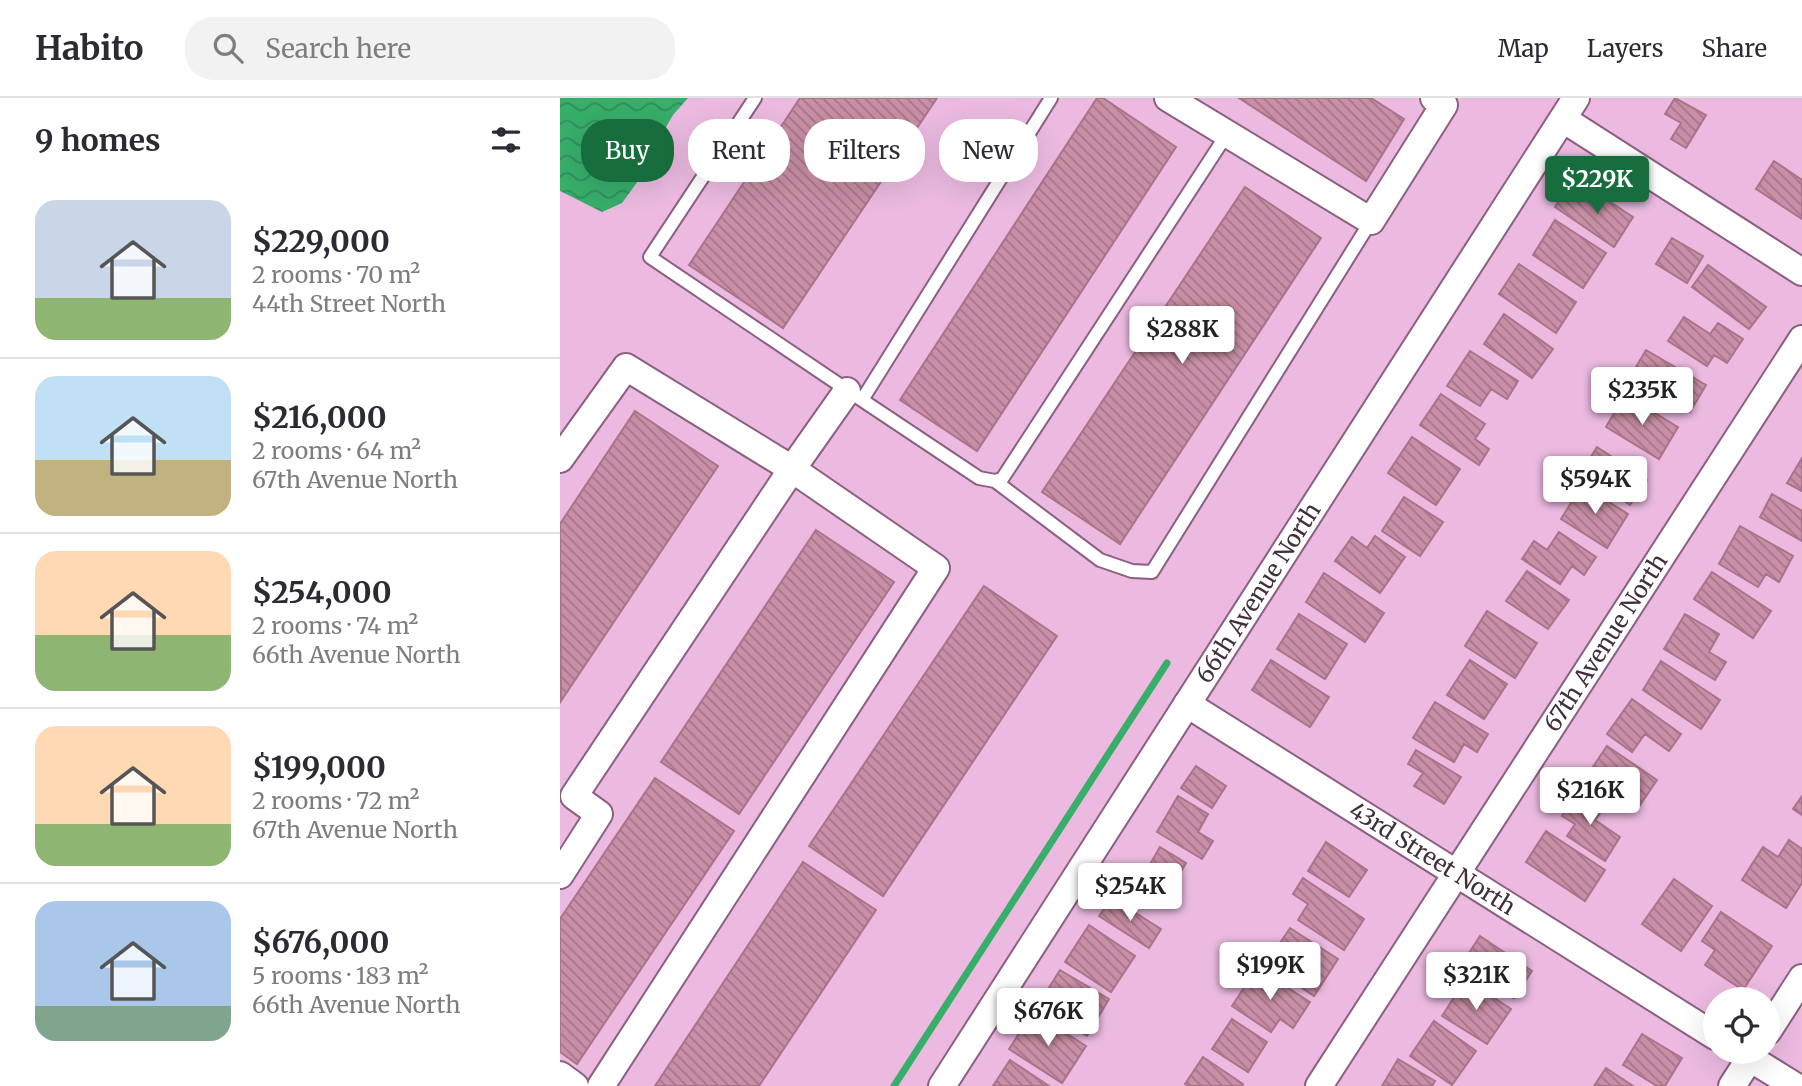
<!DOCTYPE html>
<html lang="en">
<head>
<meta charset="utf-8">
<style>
  body { margin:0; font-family:Merriweather,serif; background:#f2f2f3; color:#2b2b33; height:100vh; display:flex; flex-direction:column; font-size:26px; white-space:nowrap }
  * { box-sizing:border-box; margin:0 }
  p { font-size:23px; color:#7c7c81 }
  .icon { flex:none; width:38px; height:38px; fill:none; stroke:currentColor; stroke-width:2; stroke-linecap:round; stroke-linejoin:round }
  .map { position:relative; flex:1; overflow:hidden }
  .side { display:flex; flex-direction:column; background:#fff; width:560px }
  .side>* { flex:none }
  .top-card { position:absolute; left:21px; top:21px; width:665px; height:63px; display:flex; gap:14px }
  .controls { position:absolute; left:1143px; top:889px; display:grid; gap:14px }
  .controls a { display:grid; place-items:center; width:77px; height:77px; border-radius:50%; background:#fff; box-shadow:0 7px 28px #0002; font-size:35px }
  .price { position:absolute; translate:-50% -60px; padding:0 16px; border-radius:7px; background:#fff; color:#222; font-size:23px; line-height:46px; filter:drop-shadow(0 2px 4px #0008) }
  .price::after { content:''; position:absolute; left:50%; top:42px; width:21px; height:16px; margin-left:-10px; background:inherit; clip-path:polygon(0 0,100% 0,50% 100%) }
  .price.active { background:#186d3f; color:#fff }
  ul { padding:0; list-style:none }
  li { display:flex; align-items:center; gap:21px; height:175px; padding:0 35px }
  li+li { border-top:2px solid #e1e1e2 }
  li span { display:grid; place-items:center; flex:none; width:196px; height:140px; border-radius:21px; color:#555 }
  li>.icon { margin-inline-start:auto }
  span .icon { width:84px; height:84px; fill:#fffc; stroke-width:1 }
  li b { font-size:30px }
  h2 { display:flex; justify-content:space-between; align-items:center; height:84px; padding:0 35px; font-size:30px }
  .pill { padding:0 24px; border-radius:28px; background:#fff; box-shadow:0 7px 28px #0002; font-size:24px; line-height:63px }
  .pill.active { background:#186d3f; color:#fff }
  header { display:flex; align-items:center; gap:42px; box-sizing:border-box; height:98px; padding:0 35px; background:#fff; border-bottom:2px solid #e1e1e2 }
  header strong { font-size:33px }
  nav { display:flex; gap:38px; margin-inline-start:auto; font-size:24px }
  .search { width:490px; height:63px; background:#f2f2f3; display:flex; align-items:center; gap:18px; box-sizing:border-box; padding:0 24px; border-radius:28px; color:#7c7c81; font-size:26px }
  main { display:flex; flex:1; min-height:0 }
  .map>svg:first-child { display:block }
  .water { fill:url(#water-waves) }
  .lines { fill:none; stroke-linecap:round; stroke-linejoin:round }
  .stream { stroke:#37ae6a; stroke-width:7 }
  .building { fill:url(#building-back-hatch); stroke:#ab7389; stroke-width:2 }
  .service-casing { stroke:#8b5f82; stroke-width:16 }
  .minor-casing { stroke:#8b5f82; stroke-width:30 }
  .service { stroke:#fff; stroke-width:12 }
  .minor { stroke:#fff; stroke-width:26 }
  .labels { text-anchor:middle; stroke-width:5; stroke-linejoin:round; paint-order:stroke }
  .street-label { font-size:23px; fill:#422f3e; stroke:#fee4f7 }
</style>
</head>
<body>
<header>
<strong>Habito</strong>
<div class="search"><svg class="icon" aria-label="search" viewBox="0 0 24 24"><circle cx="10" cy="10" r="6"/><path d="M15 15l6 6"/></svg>Search here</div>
<nav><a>Map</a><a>Layers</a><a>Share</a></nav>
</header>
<main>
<section class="side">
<h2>9 homes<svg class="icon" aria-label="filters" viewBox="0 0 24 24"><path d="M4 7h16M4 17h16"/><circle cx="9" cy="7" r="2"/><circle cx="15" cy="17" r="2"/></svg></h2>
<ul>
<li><span style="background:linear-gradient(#c9d6e8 70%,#8fb573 0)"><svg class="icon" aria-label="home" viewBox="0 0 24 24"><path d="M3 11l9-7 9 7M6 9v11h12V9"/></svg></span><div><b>$229,000</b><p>2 rooms · 70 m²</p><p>44th Street North</p></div></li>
<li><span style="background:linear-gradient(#bfe0f5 60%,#c2b280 0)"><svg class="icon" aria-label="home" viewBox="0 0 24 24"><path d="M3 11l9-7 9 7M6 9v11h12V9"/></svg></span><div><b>$216,000</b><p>2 rooms · 64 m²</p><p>67th Avenue North</p></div></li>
<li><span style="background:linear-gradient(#ffd9b3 60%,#8fb573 0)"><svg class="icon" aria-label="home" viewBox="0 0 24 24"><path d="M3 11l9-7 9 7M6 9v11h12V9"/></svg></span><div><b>$254,000</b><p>2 rooms · 74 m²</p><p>66th Avenue North</p></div></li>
<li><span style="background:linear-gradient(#ffd9b3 70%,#8fb573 0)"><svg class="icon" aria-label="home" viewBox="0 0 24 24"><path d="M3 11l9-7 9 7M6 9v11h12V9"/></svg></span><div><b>$199,000</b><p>2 rooms · 72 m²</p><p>67th Avenue North</p></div></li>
<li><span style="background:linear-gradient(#a9c7e8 75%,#7fa58c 0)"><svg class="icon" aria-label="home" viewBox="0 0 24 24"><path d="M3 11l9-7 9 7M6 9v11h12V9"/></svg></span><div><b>$676,000</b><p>5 rooms · 183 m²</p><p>66th Avenue North</p></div></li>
</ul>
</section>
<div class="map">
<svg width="1242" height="988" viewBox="0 0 1242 988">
  <defs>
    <pattern id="water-waves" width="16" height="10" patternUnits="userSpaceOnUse" patternTransform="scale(1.75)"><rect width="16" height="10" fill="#37ae6a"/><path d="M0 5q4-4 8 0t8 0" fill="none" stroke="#308e59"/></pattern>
    <pattern id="building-back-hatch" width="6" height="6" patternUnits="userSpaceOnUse" patternTransform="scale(1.75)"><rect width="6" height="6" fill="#c98fa6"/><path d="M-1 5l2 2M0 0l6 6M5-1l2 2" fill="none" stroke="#a57589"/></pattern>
  </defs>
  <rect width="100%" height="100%" fill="#ecbae1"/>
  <path class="water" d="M0,0H128L113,17L88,60L78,83L62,105L42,114L0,93Z"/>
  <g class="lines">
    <path class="stream" d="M334,988L607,565"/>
  </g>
  <path class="building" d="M240,0H377L223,230L129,167Z
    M537,0H543L616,49L417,353L340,302Z
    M679,0H811L844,21L806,83Z
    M1115,0L1146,17L1126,50L1111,41L1121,25L1105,16Z
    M1214,63L1242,82V121L1196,91Z
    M685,89L761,140L560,446L482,394Z
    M1029,90L1073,119L1054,149L995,109L1004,95L1019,105Z
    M995,122L1046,155L1023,190L973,157Z
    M1112,140L1143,158L1127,185L1096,166Z
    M959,166L1016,204L996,235L939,196Z
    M1148,167L1206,209L1189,231L1132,189Z
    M944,216L993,251L972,280L924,246Z
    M1124,219L1150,236L1158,225L1183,241L1167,265L1154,257L1147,268L1108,243Z
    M1086,252L1146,287L1130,314L1070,279Z
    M910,253L958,283L947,301L931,291L920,308L887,288Z
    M881,296L925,326L915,341L929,351L919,367L860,327Z
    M1065,297L1118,329L1099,361L1046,329Z
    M75,313L158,368L1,603L0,426Z
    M852,339L900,371L876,407L828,375Z
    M1037,349L1087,382L1070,407L1021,375Z
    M1242,360V393L1227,385Z
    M1022,387L1068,416L1047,450L1001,421Z
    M1212,396L1242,413V443L1200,419Z
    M844,399L883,424L860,458L822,433Z
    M1180,428L1233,458L1219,484L1206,476L1198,489L1159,466Z
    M256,432L334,484L179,716L101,664Z
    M999,434L1036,459L1024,477L1012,468L1000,486L962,461L974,443L987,452Z
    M815,438L845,459L820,495L775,463L792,439L807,450Z
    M967,473L1009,502L988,531L946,503Z
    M1152,474L1211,513L1193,540L1134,501Z
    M764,475L824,515L805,544L746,504Z
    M424,488L497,538L323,798L249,748Z
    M927,513L977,545L955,580L905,548Z
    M739,516L787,546L765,581L717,551Z
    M1125,516L1159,536L1149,554L1166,564L1155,582L1104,551Z
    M711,562L769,599L750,629L692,592Z
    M910,562L947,586L924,621L887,597Z
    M1101,563L1160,602L1141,631L1083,592Z
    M1072,601L1121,636L1109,653L1085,636L1072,654L1047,636Z
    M875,604L928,636L917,654L904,646L894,664L853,640Z
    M1047,648L1097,682L1080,707L1055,690L1047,702L1022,685Z
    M856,652L901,679L884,706L854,688L863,675L848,666Z
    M636,668L666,688L652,710L621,690Z
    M95,680L174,733L17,966L0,954V821Z
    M1018,694L1043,711L1035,722L1060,739L1045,763L1007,738L1015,726L1002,718Z
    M618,698L648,716L638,734L653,743L642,761L597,734Z
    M1242,698V717L1233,711Z
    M986,733L1045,772L1025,803L966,764Z
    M1229,742L1242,751V785L1226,810L1182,782L1203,749L1218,759Z
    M766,744L807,772L789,799L748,773Z
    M600,749L626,765L604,802L565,779L573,767L585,775Z
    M243,764L316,812L199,988H95Z
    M743,780L804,821L784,852L738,822L748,806L733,796Z
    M1114,781L1152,808L1121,853L1082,826Z
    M552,800L601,831L589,850L539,818Z
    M1161,814L1212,848L1183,892L1145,867L1155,852L1142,843Z
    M529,827L575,858L551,894L505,864Z
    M730,830L778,861L754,898L706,866Z
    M920,838L972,873L954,900L902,866Z
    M697,870L750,904L733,930L720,921L711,934L672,908Z
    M500,872L549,901L527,938L494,919L501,906L485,896Z
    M906,881L951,911L927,946L882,918Z
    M473,914L526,948L502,985L449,951Z
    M672,921L707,944L688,974L652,951Z
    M874,923L916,953L892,987L850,958Z
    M1082,936L1122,960L1105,988H1097L1063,967Z
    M643,959L683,986L682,988H629L625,986Z
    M838,961L875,983L872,988H822Z
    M450,962L489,988H433Z
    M1046,970L1073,988H1034Z"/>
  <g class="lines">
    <defs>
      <path id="service" d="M195,0L90,159L302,302L491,0
        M302,302L419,380L435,383L442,381L667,36
        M435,383L540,462L572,473L592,474L811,123"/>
      <g id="minor">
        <path d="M608,0L811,123L884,7L874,0"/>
        <path d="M1003,21L1242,174"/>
        <path d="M0,361L66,269L232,371L287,293"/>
        <path id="s1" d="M627,606L1155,938"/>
        <path d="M0,777L39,716L14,698L232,371L376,470L41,988"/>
        <path d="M1208,933L1242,880"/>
        <path d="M1180,954L1235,988"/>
        <path d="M0,977L15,988"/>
        <path id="s2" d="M382,988L1016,0"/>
        <path id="s3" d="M759,988L1242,241"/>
        <path d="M1172,988L1194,954"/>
      </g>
    </defs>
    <use href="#service" class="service-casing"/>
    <use href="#minor" class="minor-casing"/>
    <use href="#service" class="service"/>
    <use href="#minor" class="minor"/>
  </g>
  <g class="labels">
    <g class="street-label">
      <text dy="8" stroke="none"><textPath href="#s2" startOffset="586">66th Avenue North</textPath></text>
      <text dy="8" stroke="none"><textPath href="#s3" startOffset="528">67th Avenue North</textPath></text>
      <text dy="8" stroke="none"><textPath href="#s1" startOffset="290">43rd Street North</textPath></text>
    </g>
  </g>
</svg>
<div class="controls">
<a><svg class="icon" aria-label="locate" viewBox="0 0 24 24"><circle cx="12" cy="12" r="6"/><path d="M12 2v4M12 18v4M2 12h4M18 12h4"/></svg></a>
</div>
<b class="price active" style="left:1037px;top:118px">$229K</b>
<b class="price" style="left:622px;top:268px">$288K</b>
<b class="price" style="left:1082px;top:329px">$235K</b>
<b class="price" style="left:1035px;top:418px">$594K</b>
<b class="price" style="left:1030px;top:729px">$216K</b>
<b class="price" style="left:570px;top:825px">$254K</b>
<b class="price" style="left:710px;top:904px">$199K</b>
<b class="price" style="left:916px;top:914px">$321K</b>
<b class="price" style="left:488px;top:950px">$676K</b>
<div class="top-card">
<a class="pill active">Buy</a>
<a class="pill">Rent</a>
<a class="pill">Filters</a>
<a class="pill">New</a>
</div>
</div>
</main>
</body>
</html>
